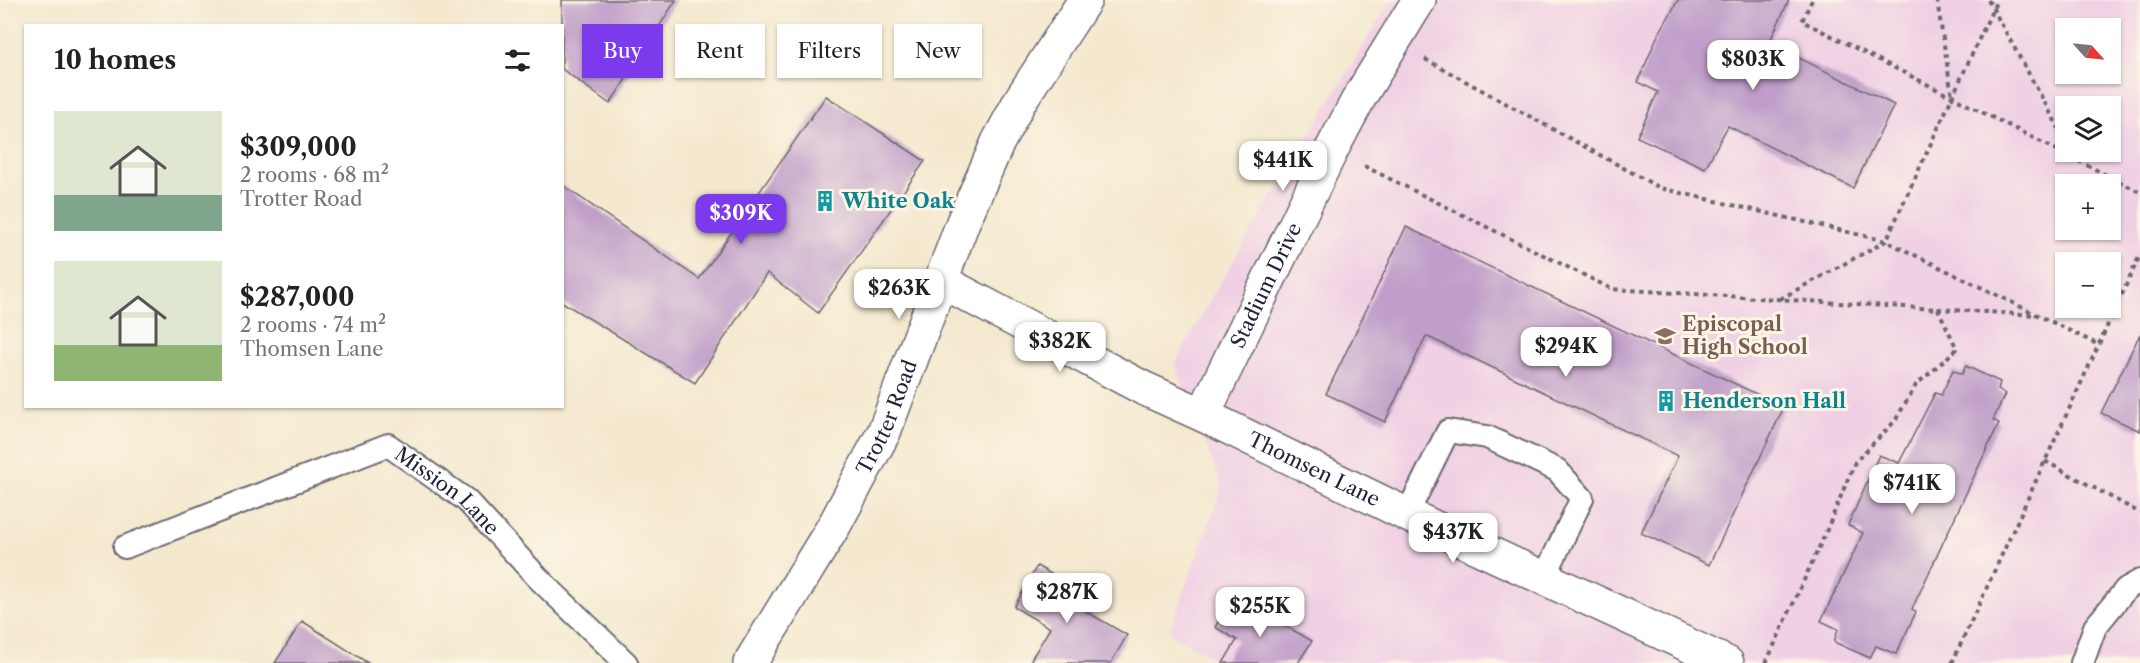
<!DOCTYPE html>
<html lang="en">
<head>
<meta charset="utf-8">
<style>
  body { margin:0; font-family:"Libre Caslon Text",serif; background:#f2f2f2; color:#222; height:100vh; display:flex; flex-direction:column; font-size:22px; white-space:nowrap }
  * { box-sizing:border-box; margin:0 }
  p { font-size:20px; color:#767676 }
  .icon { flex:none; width:33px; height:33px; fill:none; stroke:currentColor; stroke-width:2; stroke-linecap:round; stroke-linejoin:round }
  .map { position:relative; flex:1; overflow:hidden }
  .side { position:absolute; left:24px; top:24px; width:540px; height:384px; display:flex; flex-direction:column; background:#fff; border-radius:0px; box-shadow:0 2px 4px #0004 }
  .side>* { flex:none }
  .banner { position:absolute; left:582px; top:24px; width:570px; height:54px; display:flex; gap:12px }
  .needle { width:39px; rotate:117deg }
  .controls { position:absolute; left:2055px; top:18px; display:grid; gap:12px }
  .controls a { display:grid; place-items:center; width:66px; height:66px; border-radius:0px; background:#fff; box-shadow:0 2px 4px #0004; font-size:30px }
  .price { position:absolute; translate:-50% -51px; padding:0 14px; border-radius:12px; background:#fff; color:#222; font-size:20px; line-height:39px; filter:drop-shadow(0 2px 3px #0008) }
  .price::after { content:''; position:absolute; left:50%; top:36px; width:18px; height:14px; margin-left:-9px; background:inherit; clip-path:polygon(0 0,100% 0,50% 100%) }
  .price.on { background:#7c3aed; color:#fff }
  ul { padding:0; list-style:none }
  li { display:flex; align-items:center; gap:18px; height:150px; padding:0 30px }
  li span { display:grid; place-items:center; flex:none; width:168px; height:120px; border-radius:0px; color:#555 }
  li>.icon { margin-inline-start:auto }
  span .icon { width:72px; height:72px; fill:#fffc; stroke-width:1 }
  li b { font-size:26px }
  h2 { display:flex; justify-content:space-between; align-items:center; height:72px; padding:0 30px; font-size:26px }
  .tag { padding:0 21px; border-radius:0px; background:#fff; box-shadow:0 2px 4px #0004; font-size:21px; line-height:54px }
  .tag.on { background:#7c3aed; color:#fff }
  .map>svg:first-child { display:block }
  .built { fill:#f0d0e4; fill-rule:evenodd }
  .building { fill:#c09ec9 }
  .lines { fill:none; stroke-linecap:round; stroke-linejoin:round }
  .service-casing { stroke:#6c686f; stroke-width:26 }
  .minor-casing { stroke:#6c686f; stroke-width:36 }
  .path { stroke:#6c686f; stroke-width:4; stroke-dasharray:4.5 4.5; stroke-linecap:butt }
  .service { stroke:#fff; stroke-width:22 }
  .minor { stroke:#fff; stroke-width:33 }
  .labels { text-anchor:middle; stroke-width:6; stroke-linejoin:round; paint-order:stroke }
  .culture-label { font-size:20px; font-weight:bold; fill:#0d838f; stroke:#fcf5e5; text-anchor:start }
  .street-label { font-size:20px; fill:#22223b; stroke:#fcf5e5 }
  .education-label { font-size:20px; font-weight:bold; fill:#785e54; stroke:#fcf5e5; text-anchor:start }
</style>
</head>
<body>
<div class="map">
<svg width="2140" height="663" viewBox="0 0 2140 663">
  <rect width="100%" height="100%" fill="#fcf5e5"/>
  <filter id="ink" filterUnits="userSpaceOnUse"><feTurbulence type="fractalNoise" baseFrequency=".0167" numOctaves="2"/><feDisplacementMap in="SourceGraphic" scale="12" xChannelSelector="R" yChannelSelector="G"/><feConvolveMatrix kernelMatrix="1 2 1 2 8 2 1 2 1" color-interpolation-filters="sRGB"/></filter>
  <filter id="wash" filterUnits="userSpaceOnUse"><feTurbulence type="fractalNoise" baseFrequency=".008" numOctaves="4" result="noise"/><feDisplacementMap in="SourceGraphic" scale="24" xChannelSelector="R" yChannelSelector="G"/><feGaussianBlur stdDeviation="1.35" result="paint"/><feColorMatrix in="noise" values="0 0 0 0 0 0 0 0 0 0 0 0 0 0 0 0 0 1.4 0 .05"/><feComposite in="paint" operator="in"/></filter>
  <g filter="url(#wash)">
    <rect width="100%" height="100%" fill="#f4e9cf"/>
    <path class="built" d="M1391,0H2140V663H1223L1169,633L1222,487L1175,364L1218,286ZM2066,28H2110V74H2066ZM2066,106H2110V152H2066ZM2066,184H2110V230H2066ZM2066,262H2110V308H2066Z"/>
    <g id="blocks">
      <path class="building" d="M562,0H676L610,104L562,69Z
        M1678,0H1789L1769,43L1894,105L1853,188L1728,126L1705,168L1637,137L1658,92L1638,82L1656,39Z
        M826,96L925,161L818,313L767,273L695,383L562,302V185L699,279Z
        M1406,227L1784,407L1709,565L1641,533L1678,456L1426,336L1385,422L1326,394Z
        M2140,334V431L2101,413Z
        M1966,366L2000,382L1998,390L2005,394L1993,420L1999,423L1912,609L1916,612L1896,654L1876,646L1870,658L1834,642L1838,629L1821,621L1863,533L1848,525L1879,455L1899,463L1935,393L1941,395L1953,370L1962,374Z
        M1037,566L1081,591L1073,604L1127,635L1111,663H1029L1050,628L1014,607Z
        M1232,599L1252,611L1254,608L1312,641L1298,663H1223L1237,640L1215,627Z
        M302,621L368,663H275Z"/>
    </g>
  </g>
  <g filter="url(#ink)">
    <use href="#blocks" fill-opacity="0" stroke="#6c686f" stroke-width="1.5"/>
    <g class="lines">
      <defs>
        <g id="service">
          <path d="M1407,514L1448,431L1487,437L1557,470L1582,498L1544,578"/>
          <path id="s1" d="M125,547L388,445L466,500L539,579L626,663"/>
          <path d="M2082,663L2095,627L2126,589L2140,581"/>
        </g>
        <g id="minor">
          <path id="s2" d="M941,281L1143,388L1203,415L1412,517L1727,663"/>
          <path id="s3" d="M1203,415L1332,149L1359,98L1419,0"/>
          <path id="s4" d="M750,663L835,524L884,432L963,222L998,142L1021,99L1085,0"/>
        </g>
      </defs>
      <use href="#service" class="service-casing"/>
      <use href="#minor" class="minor-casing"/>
      <path class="path" d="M1812,0L1802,21L2140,192
        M1937,0L1952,96
        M1988,0L2066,141
        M1425,59L1660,188L1886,241L2099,345
        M1364,166L1612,289L2035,315
        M1780,299L1886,241L1997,0
        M2045,461L2140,513
        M1766,663L1826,532L1855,462L1895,421L1916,385L1957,349L1938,309
        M1952,663L2140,255"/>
      <use href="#service" class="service"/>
      <use href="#minor" class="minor"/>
    </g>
  </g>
  <defs>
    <symbol id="building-bare" viewBox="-9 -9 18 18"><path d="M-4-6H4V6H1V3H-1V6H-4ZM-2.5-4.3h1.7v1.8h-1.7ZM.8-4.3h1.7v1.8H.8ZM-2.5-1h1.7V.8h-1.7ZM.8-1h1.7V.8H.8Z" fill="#0f9aa8" stroke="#fcf5e5" stroke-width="2.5" paint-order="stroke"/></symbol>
    <symbol id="school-bare" viewBox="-9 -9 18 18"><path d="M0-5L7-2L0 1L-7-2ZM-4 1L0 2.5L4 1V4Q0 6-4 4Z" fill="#8d6e63" stroke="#fcf5e5" stroke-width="2.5" paint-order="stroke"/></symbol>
  </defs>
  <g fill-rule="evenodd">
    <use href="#building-bare" x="810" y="186" width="30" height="30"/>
    <use href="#school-bare" x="1650" y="321" width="30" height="30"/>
    <use href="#building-bare" x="1651" y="386" width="30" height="30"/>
  </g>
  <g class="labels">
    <g class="culture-label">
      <text x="842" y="208">White Oak</text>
      <text x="1683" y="408">Henderson Hall</text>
    </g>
    <g class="street-label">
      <text dy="7" stroke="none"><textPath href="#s3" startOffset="144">Stadium Drive</textPath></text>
      <text dy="7" stroke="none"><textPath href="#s4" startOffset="282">Trotter Road</textPath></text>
      <text dy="7" stroke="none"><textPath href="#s2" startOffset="418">Thomsen Lane</textPath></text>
      <text dy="7" stroke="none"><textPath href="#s1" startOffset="357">Mission Lane</textPath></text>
    </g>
    <g class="education-label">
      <text x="1682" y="331">Episcopal<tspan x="1682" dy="23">High School</tspan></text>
    </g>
  </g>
</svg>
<div class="controls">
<a><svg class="needle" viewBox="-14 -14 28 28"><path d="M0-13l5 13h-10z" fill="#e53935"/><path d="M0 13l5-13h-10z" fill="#767676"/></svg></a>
<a><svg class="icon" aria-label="layers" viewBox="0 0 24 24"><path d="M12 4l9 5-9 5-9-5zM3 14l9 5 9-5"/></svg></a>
<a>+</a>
<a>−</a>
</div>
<b class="price" style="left:1753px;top:91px">$803K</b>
<b class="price" style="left:1283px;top:192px">$441K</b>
<b class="price on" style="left:741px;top:245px">$309K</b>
<b class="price" style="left:899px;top:320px">$263K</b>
<b class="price" style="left:1060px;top:373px">$382K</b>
<b class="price" style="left:1566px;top:378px">$294K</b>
<b class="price" style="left:1912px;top:515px">$741K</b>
<b class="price" style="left:1453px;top:564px">$437K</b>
<b class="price" style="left:1067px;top:624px">$287K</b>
<b class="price" style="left:1260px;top:638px">$255K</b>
<div class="banner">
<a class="tag on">Buy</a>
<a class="tag">Rent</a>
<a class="tag">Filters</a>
<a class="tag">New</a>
</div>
<section class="side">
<h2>10 homes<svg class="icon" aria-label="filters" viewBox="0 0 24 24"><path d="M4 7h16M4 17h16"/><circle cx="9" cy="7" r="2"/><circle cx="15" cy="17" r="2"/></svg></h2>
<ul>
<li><span style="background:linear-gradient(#dfe7d0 70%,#7fa58c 0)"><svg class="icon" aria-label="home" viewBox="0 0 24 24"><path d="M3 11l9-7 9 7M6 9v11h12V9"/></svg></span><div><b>$309,000</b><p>2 rooms · 68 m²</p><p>Trotter Road</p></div></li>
<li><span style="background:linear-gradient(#dfe7d0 70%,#8fb573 0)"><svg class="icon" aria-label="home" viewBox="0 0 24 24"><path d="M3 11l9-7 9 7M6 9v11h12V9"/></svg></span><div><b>$287,000</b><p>2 rooms · 74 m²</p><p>Thomsen Lane</p></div></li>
</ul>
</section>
</div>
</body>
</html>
